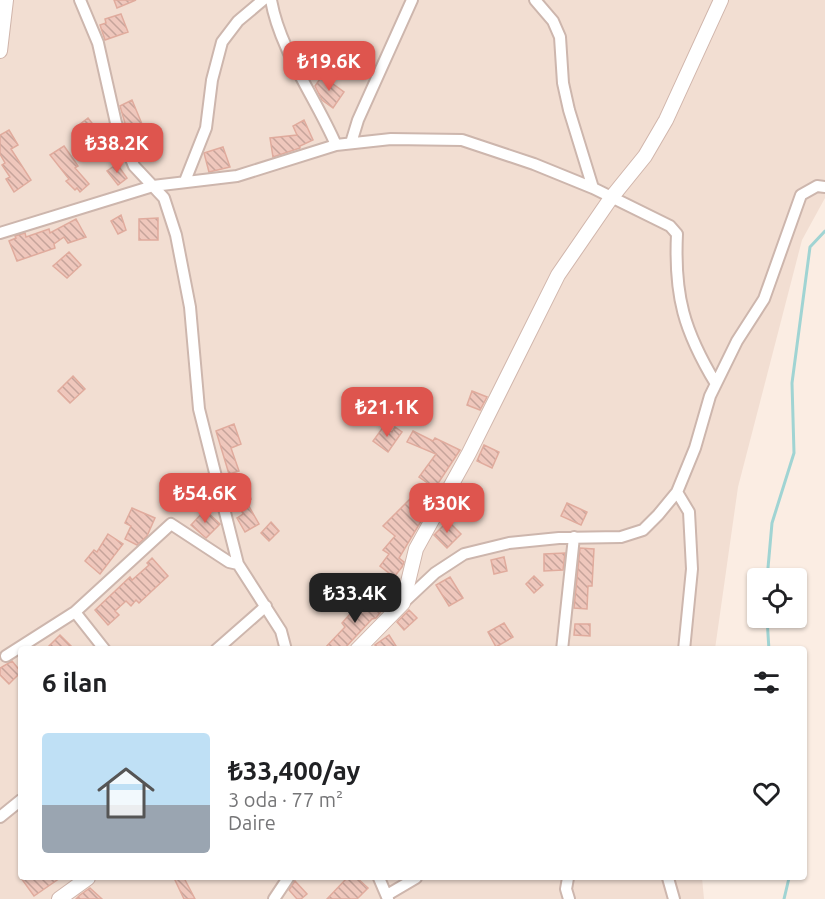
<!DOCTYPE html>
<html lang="tr">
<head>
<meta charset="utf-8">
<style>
  body { margin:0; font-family:Ubuntu,sans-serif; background:#f6f6f6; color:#202124; height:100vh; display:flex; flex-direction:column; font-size:22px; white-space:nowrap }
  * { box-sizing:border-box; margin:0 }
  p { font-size:20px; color:#757577 }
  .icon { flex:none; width:33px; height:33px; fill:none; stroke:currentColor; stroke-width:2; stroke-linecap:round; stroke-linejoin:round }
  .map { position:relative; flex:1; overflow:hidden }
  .panel { position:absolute; left:18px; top:646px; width:789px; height:234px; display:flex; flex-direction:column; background:#fff; border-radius:6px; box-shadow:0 2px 4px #0004 }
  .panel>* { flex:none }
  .buttons { position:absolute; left:747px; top:568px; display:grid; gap:12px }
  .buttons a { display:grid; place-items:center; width:60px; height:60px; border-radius:6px; background:#fff; box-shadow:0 2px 4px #0004; font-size:30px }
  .price { position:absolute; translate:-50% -51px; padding:0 14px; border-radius:12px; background:#de554e; color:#fff; font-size:20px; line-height:39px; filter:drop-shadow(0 2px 3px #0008) }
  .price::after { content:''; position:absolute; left:50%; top:36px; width:18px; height:14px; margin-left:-9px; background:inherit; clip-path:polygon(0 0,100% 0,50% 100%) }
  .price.active { background:#222; color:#fff }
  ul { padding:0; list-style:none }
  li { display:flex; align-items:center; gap:18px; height:150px; padding:0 24px }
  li+li { border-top:2px solid #e0e0e0 }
  li span { display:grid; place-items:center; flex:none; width:168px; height:120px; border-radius:6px; color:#555 }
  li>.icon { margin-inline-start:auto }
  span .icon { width:72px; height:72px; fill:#fffc; stroke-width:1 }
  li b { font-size:26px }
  h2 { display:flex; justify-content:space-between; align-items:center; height:72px; padding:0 24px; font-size:26px }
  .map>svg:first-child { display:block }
  .residential { fill:#f2ded2 }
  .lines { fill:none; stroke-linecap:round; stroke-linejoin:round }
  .stream { stroke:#a0d4d3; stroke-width:3 }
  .building { fill:url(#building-back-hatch); stroke:#e0ab9d; stroke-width:1.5 }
  .street-casing { stroke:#cdb6ad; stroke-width:14 }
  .secondary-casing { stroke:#d0b5ab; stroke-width:16 }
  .street { stroke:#fff; stroke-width:10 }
  .secondary { stroke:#fff; stroke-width:14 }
</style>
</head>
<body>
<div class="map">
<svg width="825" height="899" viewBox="0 0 825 899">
  <defs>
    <pattern id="building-back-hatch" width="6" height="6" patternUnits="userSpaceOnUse" patternTransform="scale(1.5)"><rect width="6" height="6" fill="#efc7bc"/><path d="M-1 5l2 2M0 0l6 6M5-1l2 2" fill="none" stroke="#c6a49b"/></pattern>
  </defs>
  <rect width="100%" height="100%" fill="#fbede3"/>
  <path class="residential" d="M0,0H825V198L802,240L738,487L715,649L21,650V878H702L704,899H0Z"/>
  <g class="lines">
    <path class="stream" d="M767,579L772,523L794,453L792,383L810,247L825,231
      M767,618L769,650
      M784,899L789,878"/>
  </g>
  <path class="building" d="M114,0H136L117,8Z
    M121,14L128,32L105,40L100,25L106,23L105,19Z
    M322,76L344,92L333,108L322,100L315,86Z
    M132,100L142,124L127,130L120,106Z
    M88,118L99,132L90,139L79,125Z
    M304,120L313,140L300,146V148L273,157L270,138L297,135L293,126Z
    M9,130L18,145L11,149L31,180L14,192L6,179L10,177L2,165L5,163L0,154V135Z
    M64,146L78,166L75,168L89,184L80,192L77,188L75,190L66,181L69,179L50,155Z
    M223,147L230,167L209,172L204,153Z
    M117,164L127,178L118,185L107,171Z
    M121,215L126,230L118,234L111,221Z
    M158,218V240H139V219Z
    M76,219L86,237L68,243L64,237L54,244L55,248L17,261L9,241L16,238L15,236L25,233L26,237L49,229L50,233Z
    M69,252L81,265L67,278L53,266Z
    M73,376L85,389L70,403L58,391Z
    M472,391L487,397L480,410L467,405Z
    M234,424L241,444L231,448L239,471L229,474L216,431Z
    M384,426L392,432L395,427L402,432L388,452L373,441Z
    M413,431L433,441L435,438L460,450L435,488L419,477L436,454L407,442Z
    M484,445L499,452L492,468L477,461Z
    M246,486L251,499L246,501L259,524L245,532L237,518L243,514L233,492Z
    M410,499L426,513L399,558L404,562L402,567L394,577L380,566L389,554L383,550L395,536L383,526Z
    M454,500L462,505L451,520L445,516Z
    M567,503L587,512L581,525L561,516Z
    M132,508L155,518L147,536L137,545L125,539L131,526L125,523Z
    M205,510L220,524L206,538L191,525Z
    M448,521L461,534L447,548L434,535Z
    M271,522L279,531L269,541L261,533Z
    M108,534L123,544L100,574L85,561L94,550L97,552Z
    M580,548L594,549L592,586H588L587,609L574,608Z
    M565,553L563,570L544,571V554Z
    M504,557L507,571L494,574L491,560Z
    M152,558L168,576L139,603L136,600L131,606L126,601L115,611L119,615L108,625L95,610L130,577L132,580L149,565L147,563Z
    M534,576L543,585L534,593L526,584Z
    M450,577L463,598L449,606L436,585Z
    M365,597L382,610L376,618L372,619L343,650H323L345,627L342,623Z
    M409,610L417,618L404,630L397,622Z
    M504,623L513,637L496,647L488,632Z
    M575,624H590V636L574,635Z
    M60,635L75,650H45Z
    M389,635L396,646L390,650H378L375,645Z
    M12,661L21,672L9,684L0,675V668Z
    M21,878H60L34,896Z
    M174,878H184L195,899H184Z
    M347,878H357L368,888L357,899H327Z
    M295,881L307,894L301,899H297L289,890Z
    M90,888L102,899H76L80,895Z"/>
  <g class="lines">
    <defs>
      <path id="street" d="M80,0L98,43L116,123L134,166L164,198L176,235L190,307L199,409L238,564L281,631L286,650
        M271,0C280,51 316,98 336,145
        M535,0L553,21L560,37L563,83L569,110L593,188
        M351,143L358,120L412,0
        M185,181L206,128L212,80L222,42L238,21L263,0
        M0,233L153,186L237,176L336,145L391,139L462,140L534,164L593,188L670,226L677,234C674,296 684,331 716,384
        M677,492L689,512L692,569L684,650
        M403,603L435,573L464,554L509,543L559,538L621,537L643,530L658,515L677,492L695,448L710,396L737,341L764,299L801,195L817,186L825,187
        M75,612L105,650
        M216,650L266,606
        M562,650L574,537
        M6,656L75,612L171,524L229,562L238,564
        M0,817L21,800
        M379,878L388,899
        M568,878L566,889L569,899
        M668,878L674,899
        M387,895L416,878
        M274,899L288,878"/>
      <path id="secondary" d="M0,51L6,0
        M357,650L403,603L416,549L469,453L558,275L611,198L645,156L666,120L721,0
        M59,899L88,878"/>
    </defs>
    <use href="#street" class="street-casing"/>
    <use href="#secondary" class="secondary-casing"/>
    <use href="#street" class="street"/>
    <use href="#secondary" class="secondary"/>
  </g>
</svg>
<div class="buttons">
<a><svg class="icon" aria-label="locate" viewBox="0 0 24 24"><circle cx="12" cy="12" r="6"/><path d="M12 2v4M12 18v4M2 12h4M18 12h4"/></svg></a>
</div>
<b class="price" style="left:329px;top:92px">₺19.6K</b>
<b class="price" style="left:117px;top:174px">₺38.2K</b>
<b class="price" style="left:387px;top:438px">₺21.1K</b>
<b class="price" style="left:205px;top:524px">₺54.6K</b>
<b class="price" style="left:447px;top:534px">₺30K</b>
<b class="price active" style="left:355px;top:624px">₺33.4K</b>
<section class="panel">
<h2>6 ilan<svg class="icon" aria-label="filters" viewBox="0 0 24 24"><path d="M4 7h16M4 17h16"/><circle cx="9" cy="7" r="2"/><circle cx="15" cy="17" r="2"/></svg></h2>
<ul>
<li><span style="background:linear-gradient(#bfe0f5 60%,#9aa5b1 0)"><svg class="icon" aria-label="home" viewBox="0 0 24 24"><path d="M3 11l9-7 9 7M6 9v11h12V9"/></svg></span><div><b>₺33,400/ay</b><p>3 oda · 77 m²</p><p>Daire</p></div><svg class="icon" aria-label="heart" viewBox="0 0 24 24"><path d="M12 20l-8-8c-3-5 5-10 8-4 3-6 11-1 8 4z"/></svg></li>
</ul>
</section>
</div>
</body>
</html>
